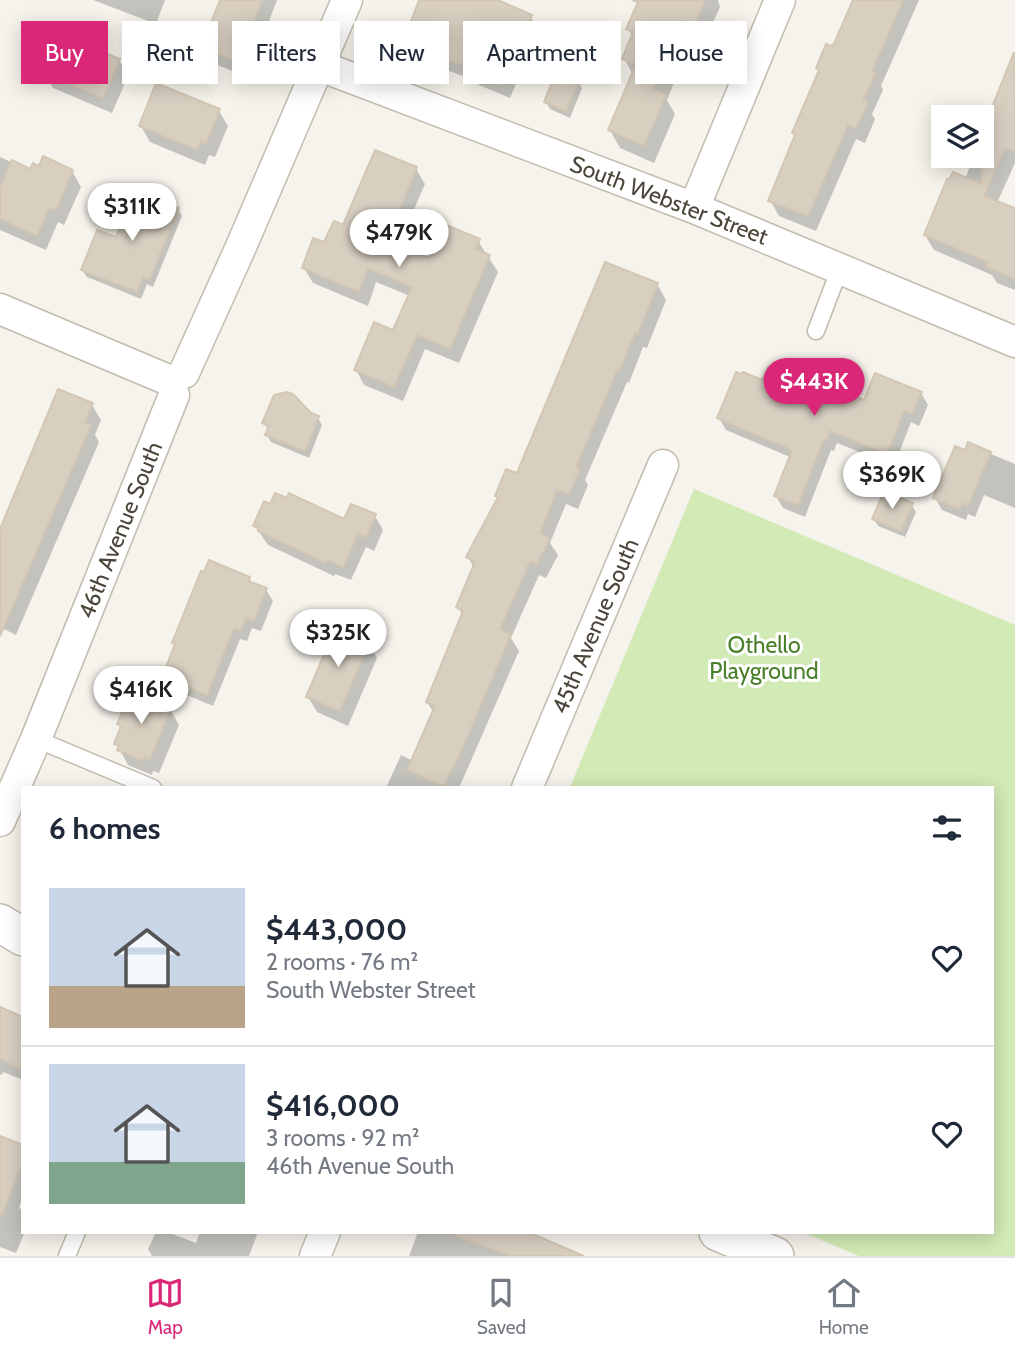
<!DOCTYPE html>
<html lang="en">
<head>
<meta charset="utf-8">
<style>
  body { margin:0; font-family:Cabin,sans-serif; background:#f6f6f7; color:#1f2937; height:100vh; display:flex; flex-direction:column; font-size:26px; white-space:nowrap }
  * { box-sizing:border-box; margin:0 }
  p { font-size:23px; color:#747a83 }
  .icon { flex:none; width:38px; height:38px; fill:none; stroke:currentColor; stroke-width:2; stroke-linecap:round; stroke-linejoin:round }
  .map { position:relative; flex:1; overflow:hidden }
  .sheet { position:absolute; left:21px; top:786px; width:973px; height:448px; display:flex; flex-direction:column; background:#fff; border-radius:0px; box-shadow:0 4px 18px #0003 }
  .sheet>* { flex:none }
  .banner { position:absolute; left:21px; top:21px; width:973px; height:63px; display:flex; gap:14px }
  .buttons { position:absolute; left:931px; top:105px; display:grid; gap:14px }
  .buttons a { display:grid; place-items:center; width:63px; height:63px; border-radius:0px; background:#fff; box-shadow:0 4px 18px #0003; font-size:35px }
  .price { position:absolute; translate:-50% -60px; padding:0 16px; border-radius:24px; background:#fff; color:#222; font-size:23px; line-height:46px; filter:drop-shadow(0 2px 4px #0008) }
  .price::after { content:''; position:absolute; left:50%; top:42px; width:21px; height:16px; margin-left:-10px; background:inherit; clip-path:polygon(0 0,100% 0,50% 100%) }
  .price.active { background:#db2777; color:#fff }
  ul { padding:0; list-style:none }
  li { display:flex; align-items:center; gap:21px; height:175px; padding:0 28px }
  li+li { border-top:2px solid #e0e1e3 }
  li span { display:grid; place-items:center; flex:none; width:196px; height:140px; border-radius:0px; color:#555 }
  li>.icon { margin-inline-start:auto }
  span .icon { width:84px; height:84px; fill:#fffc; stroke-width:1 }
  li b { font-size:30px }
  h2 { display:flex; justify-content:space-between; align-items:center; height:84px; padding:0 28px; font-size:30px }
  .tag { padding:0 24px; border-radius:0px; background:#fff; box-shadow:0 4px 18px #0003; font-size:24px; line-height:63px }
  .tag.active { background:#db2777; color:#fff }
  .menu { display:flex; justify-content:space-around; align-items:center; height:98px; border-top:2px solid #e0e1e3; background:#fff; font-size:19px; color:#747a83 }
  .menu a { display:grid; justify-items:center; gap:4px }
  .menu .active { color:#db2777 }
  .map>svg:first-child { display:block }
  .green { fill:#d2eab5 }
  .shadow { fill:#0003 }
  .building { fill:#d8cfc1; stroke:#d3c7b4; stroke-width:2 }
  .lines { fill:none; stroke-linecap:round; stroke-linejoin:round }
  .service-casing { stroke:#c2bbae; stroke-width:19 }
  .minor-casing { stroke:#c2bbae; stroke-width:33 }
  .tertiary-casing { stroke:#c2bbae; stroke-width:40 }
  .service { stroke:#fff; stroke-width:16 }
  .minor { stroke:#fff; stroke-width:30 }
  .tertiary { stroke:#fff; stroke-width:37 }
  .labels { text-anchor:middle; stroke-width:6; stroke-linejoin:round; paint-order:stroke }
  .street-label { font-size:23px; fill:#4b4439; stroke:#fff }
  .park-label { font-size:23px; fill:#4a7f2a; stroke:#fff }
</style>
</head>
<body>
<div class="map">
<svg width="1015" height="1256" viewBox="0 0 1015 1256">
  <rect width="100%" height="100%" fill="#f6f3ec"/>
  <path class="green" d="M694,489L1015,625V1256H859L802,1232H992V788L570,787Z"/>
  <path class="shadow" d="M93,0H165L156,24Z
    M222,0H277L248,77L212,63L203,47Z
    M421,0H494L530,16L539,30L510,98L479,85L477,81L413,58L405,43Z
    M640,0H718L720,7L704,43L692,38L667,100L675,114L654,163L620,148L610,130L633,75L624,58L633,37L628,29Z
    M854,0H919L881,86L883,90L872,114L875,119L865,143L856,139L816,231L779,216L770,200L796,137L794,133L820,72L818,68L834,49Z
    M119,60L128,76L112,113L53,88L44,73Z
    M578,81L582,88L570,118L550,109L546,102Z
    M1003,85L1015,90V163L997,203L1015,210V290L997,283L992,275L934,250L925,235L965,179L974,156H982V137Z
    M219,111L228,126L215,157L209,155L205,165L150,142L141,126Z
    M0,157L31,171H72L81,187L64,225L58,222L46,250L0,230Z
    M416,169L425,184L398,246L430,260L478,241L498,272L459,363L425,349L403,401L364,385L356,370L394,333L410,296L376,282L368,306L313,283L304,268L325,244Z
    M178,209L182,216L153,287L147,284L141,299L87,277L82,270L117,239Z
    M657,284L666,300L647,348L643,347L629,383L627,382L585,480L588,485L578,509L566,504L550,543L558,555L546,578L539,575L511,638L519,651L459,788H386L401,755L413,761L434,713L427,702L463,616L458,607L474,568L468,557L518,475Z
    M796,381L865,403L921,393L928,405L919,426L911,422L894,466L837,443L834,451L831,450L805,517L783,508L776,496L790,457L726,430L719,418L763,382Z
    M92,405L101,420L95,435L99,442L16,635L0,627V541Z
    M310,415L318,418L322,425L309,458L271,442L267,435L269,431L264,423Z
    M969,445L1015,464V508L984,495L975,517L968,514L966,520L942,510L935,498Z
    M911,504L916,512L905,537L878,526L874,519Z
    M375,516L383,530L374,551L366,547L351,580L335,574L334,576L268,545L255,526L345,521Z
    M205,575L249,578L252,584L266,590L273,601L261,631L252,628L247,641L240,639L213,706L170,688L164,677L176,646L174,643Z
    M368,642L377,658L348,726L317,712L308,697Z
    M170,709L179,725L159,773L153,771L152,775L128,765L116,743L122,728L119,724Z
    M0,1009L23,1019V1080L3,1072L2,1075L0,1074Z
    M0,1138L23,1147V1198L19,1207L23,1213V1232H25L16,1253L0,1247Z
    M156,1232H167L196,1243L200,1232H258L249,1256H152L148,1249Z
    M418,1232H523L580,1256H409Z"/>
  <path class="building" d="M220,0H262L239,63L201,47Z
    M419,0H498L532,15L502,85L469,71L470,68L403,43Z
    M632,0H705L694,26L682,21L653,89L666,95L644,146L608,130L636,64L622,59L633,32L626,29L638,2Z
    M853,0H903L872,71L876,73L863,100L868,102L856,129L848,125L808,216L768,201L795,135L792,133L819,70L816,68L826,44L833,46Z
    M58,33L120,59L103,98L42,73Z
    M1014,52L1015,152L1005,148L984,196L1015,208V279L986,267L988,262L924,235L947,179L949,180L953,172L982,184V132Z
    M557,70L579,80L566,111L544,102Z
    M156,83L220,109L206,143L201,141L197,150L139,126Z
    M375,150L417,167L387,240L429,258L444,224L480,239L475,249L490,255L450,349L417,335L394,387L354,370L374,322L393,330L412,287L368,268L359,292L302,268L313,238L324,242L334,221L343,225Z
    M43,156L73,170L56,210L49,208L37,236L0,219V187L12,160L30,169L33,163L39,166Z
    M135,190L179,208L149,280L143,277L137,292L81,270L97,230L116,237Z
    M605,262L658,283L638,334L635,333L620,369L618,368L576,467L580,468L569,495L557,490L540,533L550,538L537,564L530,561L500,629L511,634L460,754L443,786L407,770L435,706L426,702L463,611L456,607L475,562L466,557L498,497L495,496L506,469L517,473Z
    M768,367L796,379L800,375L864,400L875,373L922,392L912,414L904,411L887,454L830,431L827,440L824,439L798,505L774,496L792,450L717,418L736,372L741,374L743,372L762,380Z
    M58,389L93,403L85,423L91,425L0,636V529Z
    M287,392L293,394L311,413L319,416L305,451L265,435L269,426L262,423L274,395Z
    M968,442L991,452L968,506L962,503L959,509L933,498L955,446L965,450Z
    M884,491L913,503L901,531L872,519Z
    M275,493L287,498L289,493L344,519L351,504L376,514L366,537L358,534L343,567L327,560L326,563L258,531L259,528L253,526L264,501L270,504Z
    M209,560L250,577L248,581L267,588L254,621L246,618L241,631L234,628L207,695L162,677L175,644L172,643L201,571L204,572Z
    M336,626L370,641L340,711L306,697Z
    M131,691L171,708L150,759L145,757L143,761L117,750L119,746L114,744L121,726L117,724Z
    M0,1007L23,1017V1070L0,1059Z
    M0,1136L23,1145V1161L2,1215L0,1214Z
    M455,1232H528L584,1256H513L455,1236Z"/>
  <g class="lines">
    <defs>
      <path id="service" d="M816,331L840,268
        M36,739L153,788
        M67,1256L77,1232"/>
      <path id="minor" d="M320,66L694,208L1015,342
        M694,208L780,0
        M0,309L166,379
        M184,373L240,249L347,0
        M527,788L663,465
        M0,821L36,739L174,395
        M315,1256L325,1232"/>
      <path id="tertiary" d="M0,923L23,937
        M718,1232L775,1256"/>
    </defs>
    <use href="#service" class="service-casing"/>
    <use href="#minor" class="minor-casing"/>
    <use href="#tertiary" class="tertiary-casing"/>
    <use href="#service" class="service"/>
    <use href="#minor" class="minor"/>
    <use href="#tertiary" class="tertiary"/>
  </g>
  <g class="labels">
    <g class="street-label">
      <text transform="translate(669 200) rotate(21)" y="8">South Webster Street</text>
      <text transform="translate(120 530) rotate(-68)" y="8">46th Avenue South</text>
      <text transform="translate(595 626) rotate(-67)" y="8">45th Avenue South</text>
    </g>
    <g class="park-label">
      <text x="764" y="653">Othello<tspan x="764" dy="26">Playground</tspan></text>
    </g>
  </g>
</svg>
<div class="buttons">
<a><svg class="icon" aria-label="layers" viewBox="0 0 24 24"><path d="M12 4l9 5-9 5-9-5zM3 14l9 5 9-5"/></svg></a>
</div>
<b class="price" style="left:132px;top:243px">$311K</b>
<b class="price" style="left:399px;top:269px">$479K</b>
<b class="price active" style="left:814px;top:418px">$443K</b>
<b class="price" style="left:892px;top:511px">$369K</b>
<b class="price" style="left:338px;top:669px">$325K</b>
<b class="price" style="left:141px;top:726px">$416K</b>
<div class="banner">
<a class="tag active">Buy</a>
<a class="tag">Rent</a>
<a class="tag">Filters</a>
<a class="tag">New</a>
<a class="tag">Apartment</a>
<a class="tag">House</a>
</div>
<section class="sheet">
<h2>6 homes<svg class="icon" aria-label="filters" viewBox="0 0 24 24"><path d="M4 7h16M4 17h16"/><circle cx="9" cy="7" r="2"/><circle cx="15" cy="17" r="2"/></svg></h2>
<ul>
<li><span style="background:linear-gradient(#c9d6e8 70%,#b9a48a 0)"><svg class="icon" aria-label="home" viewBox="0 0 24 24"><path d="M3 11l9-7 9 7M6 9v11h12V9"/></svg></span><div><b>$443,000</b><p>2 rooms · 76 m²</p><p>South Webster Street</p></div><svg class="icon" aria-label="heart" viewBox="0 0 24 24"><path d="M12 20l-8-8c-3-5 5-10 8-4 3-6 11-1 8 4z"/></svg></li>
<li><span style="background:linear-gradient(#c9d6e8 70%,#7fa58c 0)"><svg class="icon" aria-label="home" viewBox="0 0 24 24"><path d="M3 11l9-7 9 7M6 9v11h12V9"/></svg></span><div><b>$416,000</b><p>3 rooms · 92 m²</p><p>46th Avenue South</p></div><svg class="icon" aria-label="heart" viewBox="0 0 24 24"><path d="M12 20l-8-8c-3-5 5-10 8-4 3-6 11-1 8 4z"/></svg></li>
</ul>
</section>
</div>
<nav class="menu">
<a class="active"><svg class="icon" aria-label="map" viewBox="0 0 24 24"><path d="M3 6l6-2 6 2 6-2v14l-6 2-6-2-6 2zM9 4v14M15 6v14"/></svg>Map</a>
<a><svg class="icon" aria-label="saved" viewBox="0 0 24 24"><path d="M7 4h10v16l-5-4-5 4z"/></svg>Saved</a>
<a><svg class="icon" aria-label="home" viewBox="0 0 24 24"><path d="M3 11l9-7 9 7M6 9v11h12V9"/></svg>Home</a>
</nav>
</body>
</html>
